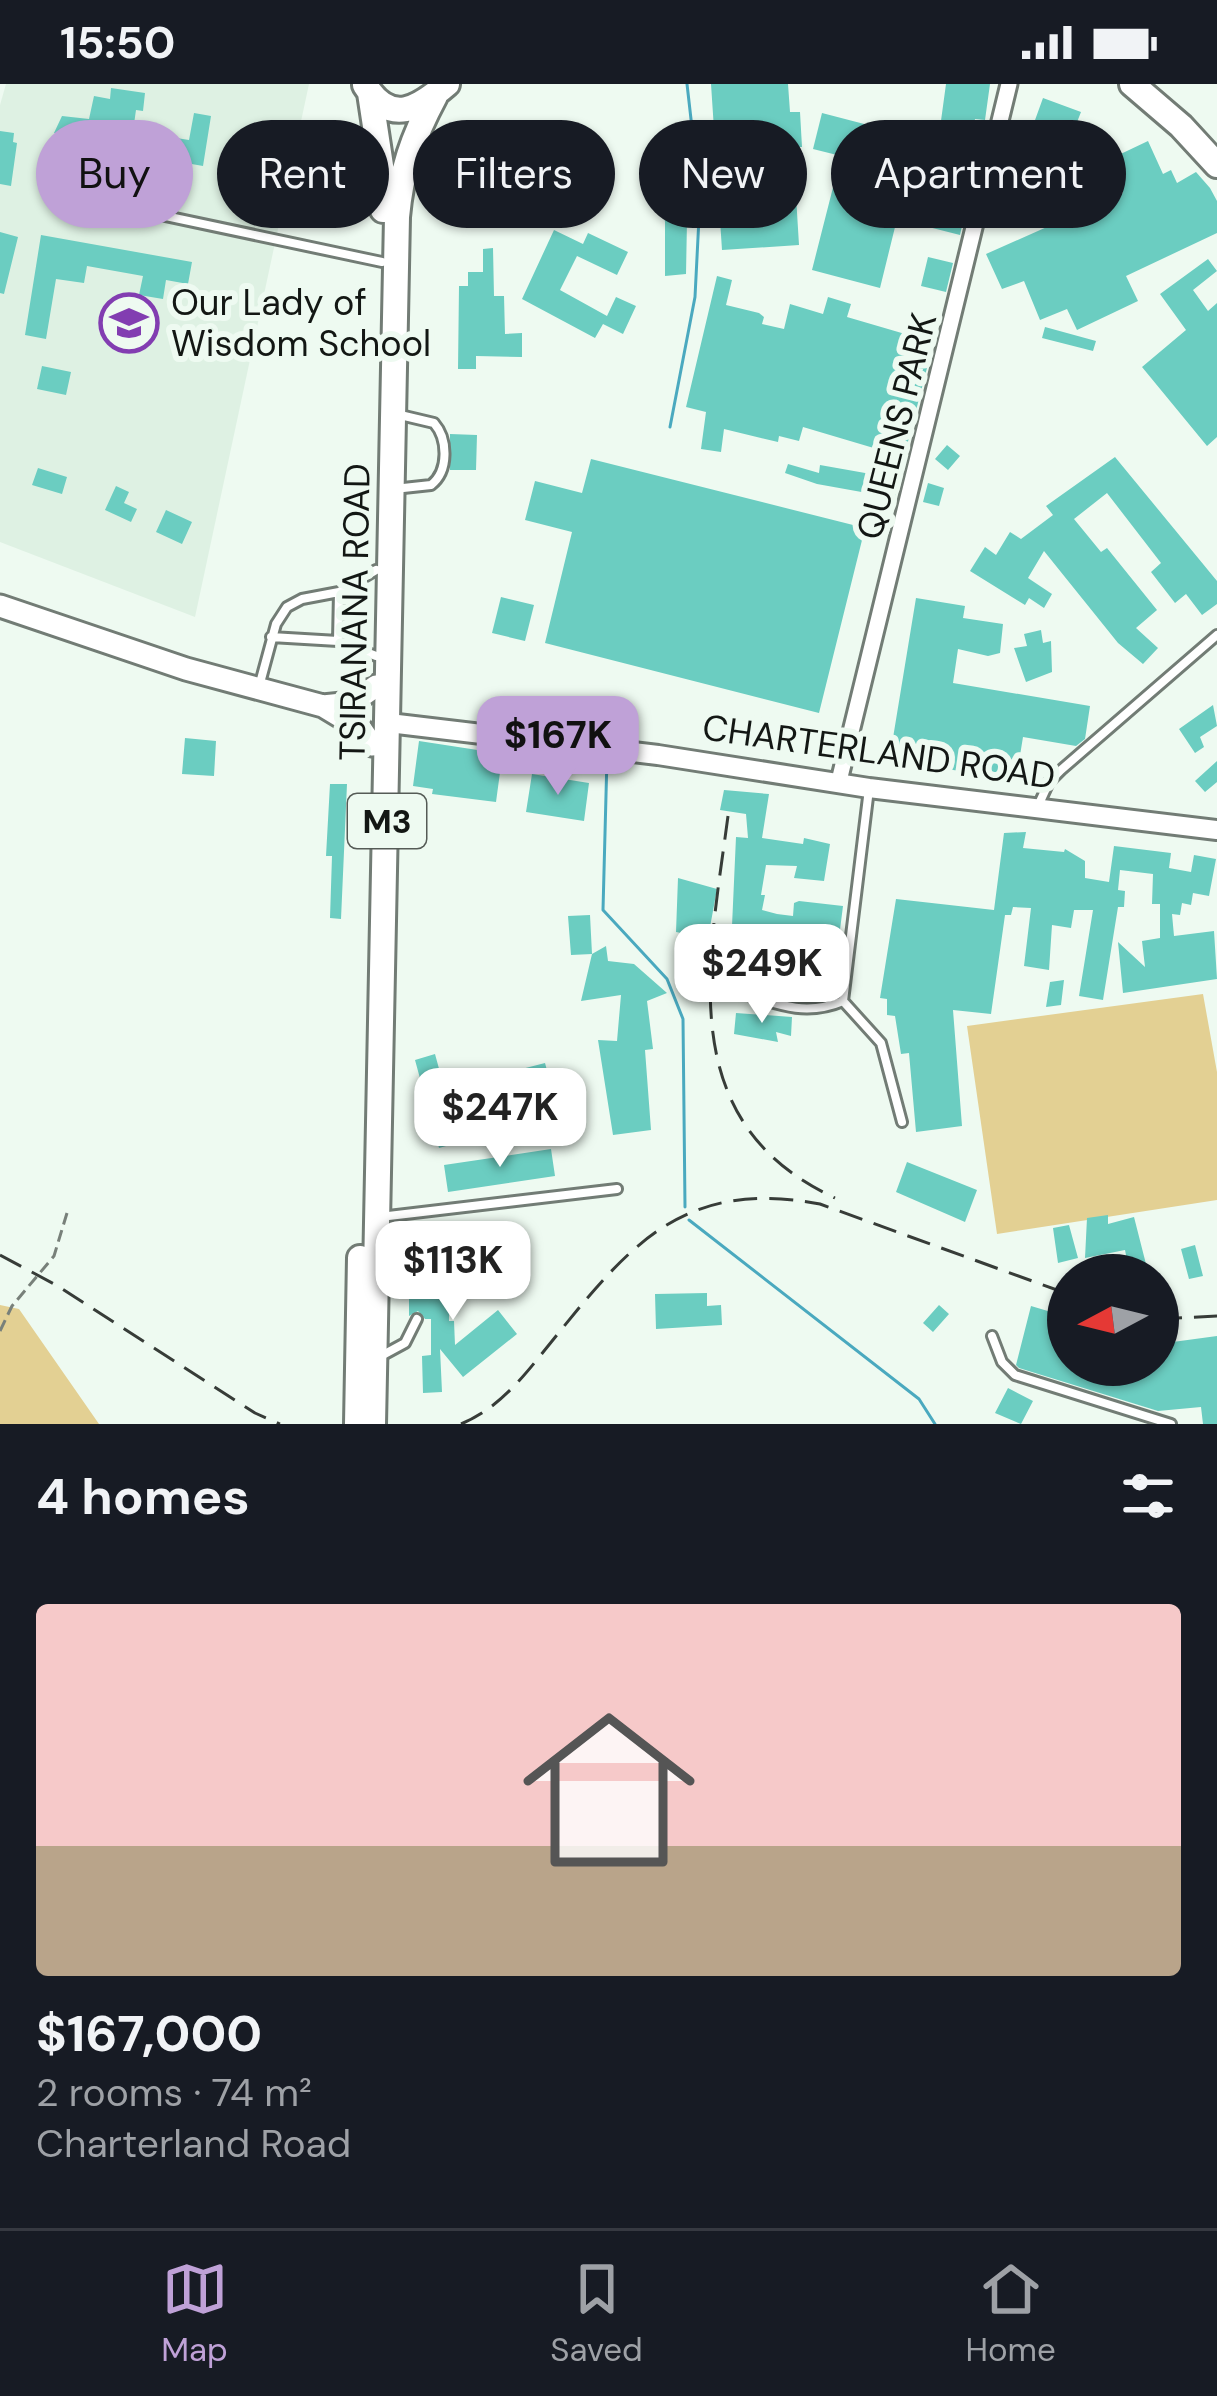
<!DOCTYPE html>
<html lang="en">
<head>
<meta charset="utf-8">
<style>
  body { margin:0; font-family:"DM Sans",sans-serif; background:#242831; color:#f1f3f6; height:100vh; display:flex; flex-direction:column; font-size:45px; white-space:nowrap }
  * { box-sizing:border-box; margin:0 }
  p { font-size:39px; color:#9ea1a6 }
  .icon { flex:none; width:66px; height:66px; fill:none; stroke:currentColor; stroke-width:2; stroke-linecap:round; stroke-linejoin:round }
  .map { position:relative; height:1340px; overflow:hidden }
  .drawer { display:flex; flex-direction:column; background:#171b24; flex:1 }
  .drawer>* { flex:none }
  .top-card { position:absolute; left:36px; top:36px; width:1146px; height:108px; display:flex; gap:24px }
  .needle { width:78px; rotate:263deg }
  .tools { position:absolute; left:1047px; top:1170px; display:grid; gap:24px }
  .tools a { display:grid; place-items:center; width:132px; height:132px; border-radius:50%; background:#171b24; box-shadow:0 3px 9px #0004; font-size:60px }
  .price { position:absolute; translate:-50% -102px; padding:0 27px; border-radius:24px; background:#fff; color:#222; font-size:39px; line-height:78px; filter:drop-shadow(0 3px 6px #0008) }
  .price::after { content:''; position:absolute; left:50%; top:72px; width:36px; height:27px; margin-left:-18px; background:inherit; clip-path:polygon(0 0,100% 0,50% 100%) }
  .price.selected { background:#bfa1d7; color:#111 }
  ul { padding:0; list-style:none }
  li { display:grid; align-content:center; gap:24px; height:636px; padding:0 36px }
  li span { display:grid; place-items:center; height:372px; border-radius:12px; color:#555 }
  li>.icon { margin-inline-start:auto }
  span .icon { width:216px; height:216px; fill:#fffc; stroke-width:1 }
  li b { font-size:51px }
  h2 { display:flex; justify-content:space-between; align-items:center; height:144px; padding:0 36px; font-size:51px }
  .tag { padding:0 42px; border-radius:54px; background:#171b24; box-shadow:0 3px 9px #0004; font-size:42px; line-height:108px }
  .tag.selected { background:#bfa1d7; color:#111 }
  .status { display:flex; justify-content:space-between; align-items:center; height:84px; padding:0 60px; background:#171b24; direction:ltr }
  .status svg { height:33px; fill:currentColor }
  .tabs { display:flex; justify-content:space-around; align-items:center; height:168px; border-top:3px solid #363941; background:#171b24; font-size:33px; color:#9ea1a6 }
  .tabs a { display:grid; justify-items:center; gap:6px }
  .tabs .selected { color:#bfa1d7 }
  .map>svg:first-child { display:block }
  .built { fill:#def1e3 }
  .green { fill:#e3d093 }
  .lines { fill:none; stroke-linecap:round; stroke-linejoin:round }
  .stream { stroke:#4aa9bf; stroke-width:3 }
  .building { fill:#6bcdc1 }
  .service-casing { stroke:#727c75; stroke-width:14 }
  .minor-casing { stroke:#727c75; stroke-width:21 }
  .tertiary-casing { stroke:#727c75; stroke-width:24 }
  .secondary-casing { stroke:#727c75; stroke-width:27 }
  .trunk-casing { stroke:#727c75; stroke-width:30 }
  .path { stroke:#78807a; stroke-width:3; stroke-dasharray:12 6; stroke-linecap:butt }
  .service { stroke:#fff; stroke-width:8 }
  .minor { stroke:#fff; stroke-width:15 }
  .tertiary { stroke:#fff; stroke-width:18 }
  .secondary { stroke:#fff; stroke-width:21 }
  .trunk { stroke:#fff; stroke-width:24 }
  .rail { stroke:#373c38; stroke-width:3; stroke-dasharray:24 12; stroke-linecap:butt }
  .labels { text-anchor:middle; stroke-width:12; stroke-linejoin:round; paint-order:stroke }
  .shield { fill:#eefaf1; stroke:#555b56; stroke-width:3 }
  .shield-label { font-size:33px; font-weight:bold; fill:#131714 }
  .poi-label { font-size:36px; fill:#131714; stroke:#eefaf1; text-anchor:start }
  .street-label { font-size:36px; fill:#131714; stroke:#eefaf1 }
</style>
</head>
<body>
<div class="status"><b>15:50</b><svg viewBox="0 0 49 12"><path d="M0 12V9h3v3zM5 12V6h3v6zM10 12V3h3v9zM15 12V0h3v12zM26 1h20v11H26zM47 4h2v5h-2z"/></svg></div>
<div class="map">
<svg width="1217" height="1340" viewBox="0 0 1217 1340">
  <rect width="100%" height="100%" fill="#eefaf1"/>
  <path class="built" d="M6,0H309L195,533L0,458V21Z"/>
  <path class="green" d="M1203,910L1217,988V1116L997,1150L967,942Z
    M0,1221L19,1225L99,1340H0Z"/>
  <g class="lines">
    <path class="stream" d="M670,343L695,213L700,114L687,0
      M607,673L603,826L667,895L683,935L685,1123
      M689,1136L919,1315L935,1340"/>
  </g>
  <path class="building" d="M711,0H788L790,28H800L802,63H793L799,161L722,166Z
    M946,0H990L985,36L975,35L973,49L940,44Z
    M111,4L145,9L143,27L136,26L133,47L189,56L194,29L211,32L203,82L186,79L187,73L165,70L164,75L104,69L105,63L71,58L72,52L54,49L62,32L89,35L94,12L110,15Z
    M1043,14L1081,28L1070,56L1049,48L1037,77L1022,72Z
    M822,29L918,54L901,122L922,128L923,120L965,128L960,151L897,135L880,204L812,186L841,72L813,65Z
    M0,47L14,49L13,58L17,59L11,102L0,100Z
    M564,50L579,68L533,107L538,114L513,132L503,117L491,124L485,113L493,108L480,87L508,70L519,89Z
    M1148,57L1163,90L1171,86L1177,99L1196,88L1210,104L1217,117V149L1126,192L1138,217L1077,246L1067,225L1040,236L1024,197L1002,205L986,170L1123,109L1108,76Z
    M674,60L687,137L686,190L665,192V138L653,62Z
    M970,63L981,66L973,96L953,97L959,73L967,75Z
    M1002,93L1048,103L1040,138L994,128Z
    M554,146L583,160L588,149L628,168L617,191L577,172L560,206L607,232L616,213L636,222L623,250L603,240L595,254L522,215Z
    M0,148L18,153L4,210L0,209Z
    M41,151L192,178L188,200L166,196L163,215L139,211L143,192L87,182L84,199L56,195L46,255L25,251Z
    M493,164L494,212H504L505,250L522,249V273L476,272V285H458L459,202H468V188H483V165Z
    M928,173L953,179L946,208L921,202Z
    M1208,175L1217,187L1193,206L1208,227L1217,219V353L1207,362L1142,283L1186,246L1160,210Z
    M717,192L732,196L726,221L759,229L764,233L762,240L784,245L790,220L823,230L828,213L851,220L847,233L929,257L923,279L928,280L904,373L803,343L799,357L779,352L778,358L724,345L721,368L701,365L706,328L686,323Z
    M1045,243L1096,257L1093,267L1042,254Z
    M42,282L71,288L66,311L37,305Z
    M450,350L477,351L476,386H450Z
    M947,361L960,372L948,386L935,375Z
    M1115,373L1217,497V520L1202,531L1186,510L1175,519L1151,488L1161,479L1107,409L1074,435L1101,468L1107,464L1157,526L1136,544L1158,564L1143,580L1118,559L1044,467L1028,494L1052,510L1044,524L1029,514L1025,521L970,487L985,463L996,471L1010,448L1021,455L1053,431L1046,422Z
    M591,375L865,444L819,629L545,559L572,448L525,436L535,397L582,409Z
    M788,380L819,389L820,381L899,395L895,414L817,400L785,389Z
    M38,384L67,393L62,410L32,401Z
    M928,399L944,404L939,422L923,418Z
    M116,402L129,408L124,419L137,425L131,438L105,426Z
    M166,426L192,438L182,460L156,448Z
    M501,513L534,521L525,557L492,549Z
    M916,514L965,522L963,534L1003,540L1000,569L988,572L958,565L953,599L1090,622L1085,655L1076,662L1023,653L1016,696L947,685L950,670L892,660Z
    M1041,546L1043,559L1051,557L1052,588L1026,598L1014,564L1027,562L1024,550Z
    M1213,621L1217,642L1200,653L1204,663L1195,669L1179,645Z
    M185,654L216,657L214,692L182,690Z
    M419,657L516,672L515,682L501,681L496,718L432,710L433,705L413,702Z
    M1217,677V698L1205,708L1195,697Z
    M532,690L589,699L584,737L526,728Z
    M330,700H347L341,835L330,834L332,772H326Z
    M724,706L769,710L762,754L803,760L804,754L830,760L824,797L794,794L797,782L766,781L761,811H765L762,826L777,830L793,832L794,819L799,817L843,822L834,893L785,889L789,869L759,858V847L732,842L736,753L748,754L746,730L720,726Z
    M1026,748L1023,764L1064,768L1065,765L1085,777V794L1109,798L1114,762L1171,769L1169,784L1191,788L1194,771L1216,775L1209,812L1193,809L1191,821L1182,819L1180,831L1172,830L1174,852L1214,847L1217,895L1123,909L1118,858L1145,883L1142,857L1160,854V820H1152L1153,790L1120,786L1118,806L1125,807L1124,823H1118L1103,916L1079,912L1093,826H1074L1071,844L1052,841L1049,886L1024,882L1031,824L1013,823L1011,831H1005L991,930L953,926L962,1042L916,1048L909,969L901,970L895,932L887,931V915L880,914L896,815L994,826L1004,749Z
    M678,794L717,805L708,854L676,848Z
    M590,831L592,870L571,871L568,832Z
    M606,862L608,877L634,880L667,909L647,917L653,965L645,966L651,1046L613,1051L598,956L617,957L621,911L581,917L592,870Z
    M1064,896L1061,921L1046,923L1050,898Z
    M736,929L792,933L791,952L776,948L778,958L734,950Z
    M435,970L450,1025L473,1019L467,999L545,979L559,1030L439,1064L415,976Z
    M551,1065L555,1092L448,1108L444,1081Z
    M907,1078L977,1106L965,1138L896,1108Z
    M1108,1131V1140L1134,1133L1147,1184L1129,1186L1125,1166L1085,1174L1087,1134Z
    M1069,1141L1078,1174L1058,1179L1053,1144Z
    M431,1147H449V1237H454L455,1261L498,1226L517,1250L463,1293L440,1265L442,1308L423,1309L422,1272L431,1271V1235H425L418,1227L409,1232V1209L418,1212L424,1204H431Z
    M1195,1161L1203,1192L1189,1195L1181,1165Z
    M707,1209V1222L721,1221L722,1241L656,1245L655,1210Z
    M939,1221L949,1230L933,1248L923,1239Z
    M1031,1222L1068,1233V1281H1158V1260L1217,1252V1340H1203L1201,1323L1158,1327L1019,1284L1016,1281Z
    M1008,1304L1033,1317L1021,1340L995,1329Z"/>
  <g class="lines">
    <defs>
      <path id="service" d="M57,109L382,178
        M394,405L431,401C449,387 448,355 434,339L396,330
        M271,553L338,557L376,572
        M338,557L339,508
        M260,599L276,540L287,523L302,515L339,508L376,486
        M1038,722L1049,698L1061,686L1217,551
        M739,908C776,920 805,933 843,917L869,705
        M843,917L881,959L902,1038
        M380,1133L617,1105
        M382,1163C404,1172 414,1180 416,1204
        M992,1252L1002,1278L1015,1291L1171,1340
        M381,1272L405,1259L417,1235"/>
      <path id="minor" d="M839,697L1009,0"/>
      <path id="tertiary" d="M389,639L658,671L869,704L1217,746"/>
      <path id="secondary" d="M0,522L186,585L323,622L361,645L372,661
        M323,622L352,619L376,602"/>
      <path id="trunk" d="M1132,0L1181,42L1217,81
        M365,1C391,43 419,24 447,0
        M370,9L383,95V126
        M357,1340L360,1174
        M373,1340L397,133C401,87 413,53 435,12"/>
    </defs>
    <use href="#service" class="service-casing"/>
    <use href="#minor" class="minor-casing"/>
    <use href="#tertiary" class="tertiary-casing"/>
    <use href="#secondary" class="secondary-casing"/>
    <use href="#trunk" class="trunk-casing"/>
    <path class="path" d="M0,1247L12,1222L54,1172L67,1129"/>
    <use href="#service" class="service"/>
    <use href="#minor" class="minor"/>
    <use href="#tertiary" class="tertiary"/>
    <use href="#secondary" class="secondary"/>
    <use href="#trunk" class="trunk"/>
    <path class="rail" d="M728,732C709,877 671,1038 835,1114
      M0,1171L56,1201L255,1329L280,1340
      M1158,1235L1217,1232
      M461,1340C497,1325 520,1297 544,1267C625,1167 678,1093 820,1120L1068,1210"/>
  </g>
  <defs>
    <symbol id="school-ring" viewBox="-11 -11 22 22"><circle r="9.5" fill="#eefaf1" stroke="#823db1" stroke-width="1.5"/><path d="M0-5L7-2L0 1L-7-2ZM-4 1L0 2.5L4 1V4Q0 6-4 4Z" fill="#823db1"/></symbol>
  </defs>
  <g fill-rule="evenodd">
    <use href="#school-ring" x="96" y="206" width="66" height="66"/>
  </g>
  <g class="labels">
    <rect class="shield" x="348" y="710" width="78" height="54" rx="9"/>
    <g class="shield-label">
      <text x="387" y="749">M3</text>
    </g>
    <g class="poi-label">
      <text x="171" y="231">Our Lady of<tspan x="171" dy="41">Wisdom School</tspan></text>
    </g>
    <g class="street-label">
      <text transform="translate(896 342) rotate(-76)" y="13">QUEENS PARK</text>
      <text transform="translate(354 528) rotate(-89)" y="13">TSIRANANA ROAD</text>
      <text transform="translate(879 667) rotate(8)" y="13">CHARTERLAND ROAD</text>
    </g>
  </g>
</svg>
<div class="tools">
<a><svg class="needle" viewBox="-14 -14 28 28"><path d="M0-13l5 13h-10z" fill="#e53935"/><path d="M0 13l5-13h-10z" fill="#9ea1a6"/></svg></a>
</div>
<b class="price selected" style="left:558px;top:714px">$167K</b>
<b class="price" style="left:762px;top:942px">$249K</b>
<b class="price" style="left:500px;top:1086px">$247K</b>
<b class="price" style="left:453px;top:1239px">$113K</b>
<div class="top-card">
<a class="tag selected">Buy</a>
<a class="tag">Rent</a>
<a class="tag">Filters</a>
<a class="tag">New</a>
<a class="tag">Apartment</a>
</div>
</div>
<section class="drawer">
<h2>4 homes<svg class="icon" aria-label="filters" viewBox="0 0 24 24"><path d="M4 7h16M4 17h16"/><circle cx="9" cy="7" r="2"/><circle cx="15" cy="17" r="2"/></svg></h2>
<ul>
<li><span style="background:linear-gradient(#f6c9c9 65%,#b9a48a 0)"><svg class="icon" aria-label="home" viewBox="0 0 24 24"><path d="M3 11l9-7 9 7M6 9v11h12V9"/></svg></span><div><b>$167,000</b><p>2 rooms · 74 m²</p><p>Charterland Road</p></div></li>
</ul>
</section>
<nav class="tabs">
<a class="selected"><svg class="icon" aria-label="map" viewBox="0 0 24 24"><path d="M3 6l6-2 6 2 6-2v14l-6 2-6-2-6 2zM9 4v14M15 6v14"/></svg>Map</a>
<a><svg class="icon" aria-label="saved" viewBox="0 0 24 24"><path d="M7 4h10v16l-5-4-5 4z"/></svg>Saved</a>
<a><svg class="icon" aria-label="home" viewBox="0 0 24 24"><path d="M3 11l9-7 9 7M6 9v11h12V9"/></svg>Home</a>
</nav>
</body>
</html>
